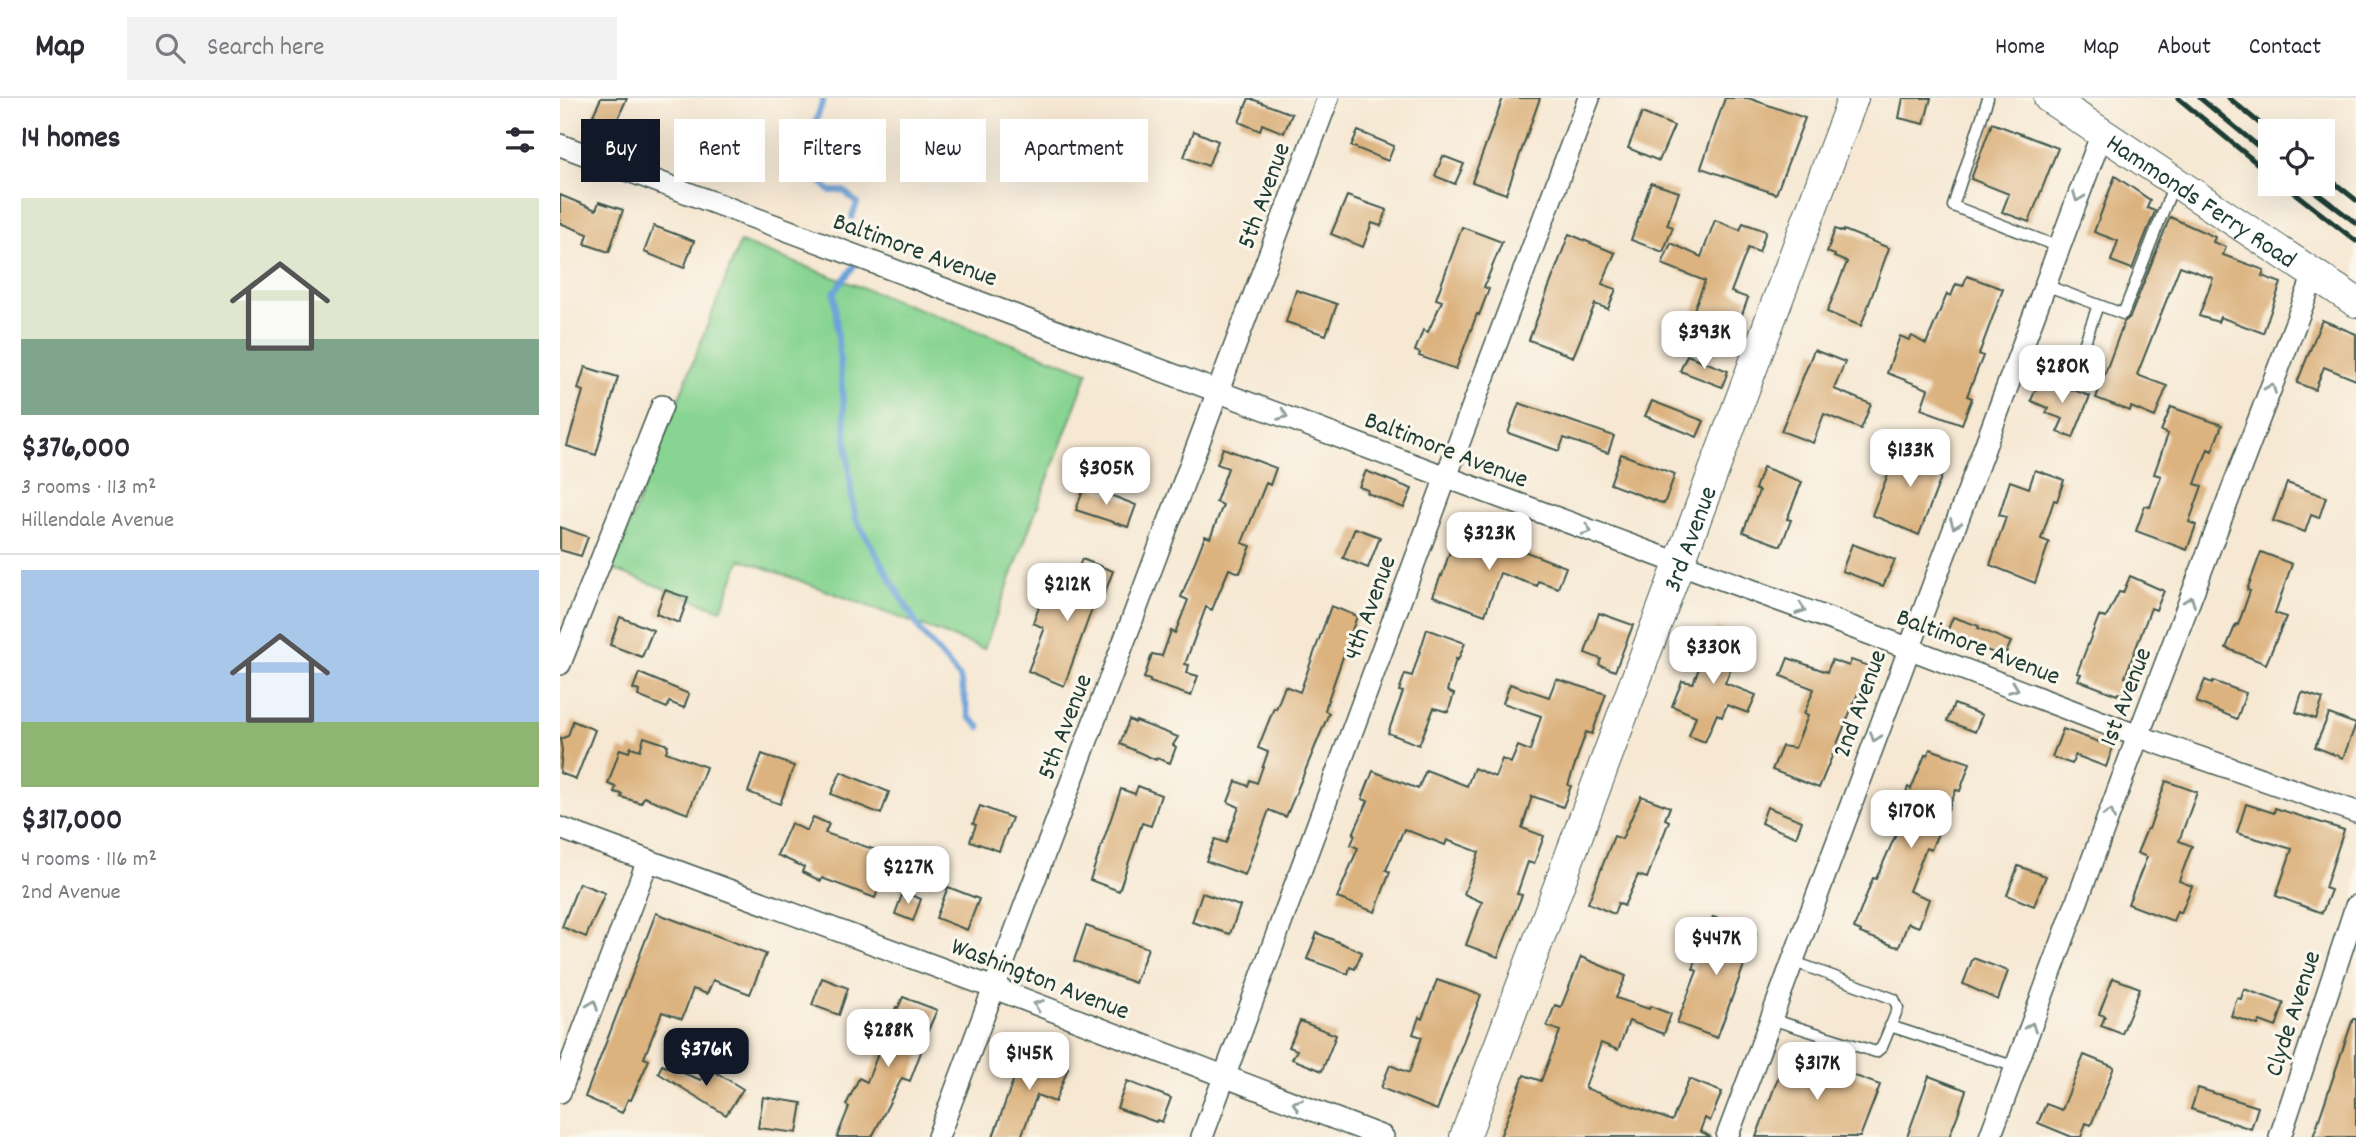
<!DOCTYPE html>
<html lang="en">
<head>
<meta charset="utf-8">
<style>
  body { margin:0; font-family:Dekko,sans-serif; background:#f2f2f3; color:#2b2b33; height:100vh; display:flex; flex-direction:column; font-size:26px; white-space:nowrap }
  * { box-sizing:border-box; margin:0 }
  p { font-size:23px; color:#7c7c81 }
  .icon { flex:none; width:38px; height:38px; fill:none; stroke:currentColor; stroke-width:2; stroke-linecap:round; stroke-linejoin:round }
  .map { position:relative; flex:1; overflow:hidden }
  .panel { display:flex; flex-direction:column; background:#fff; width:560px }
  .panel>* { flex:none }
  .hud { position:absolute; left:21px; top:21px; width:665px; height:63px; display:flex; gap:14px }
  .controls { position:absolute; left:1698px; top:21px; display:grid; gap:14px }
  .controls a { display:grid; place-items:center; width:77px; height:77px; border-radius:0px; background:#fff; box-shadow:0 7px 28px #0002; font-size:35px }
  .price { position:absolute; translate:-50% -60px; padding:0 16px; border-radius:14px; background:#fff; color:#222; font-size:23px; line-height:46px; filter:drop-shadow(0 2px 4px #0008) }
  .price::after { content:''; position:absolute; left:50%; top:42px; width:21px; height:16px; margin-left:-10px; background:inherit; clip-path:polygon(0 0,100% 0,50% 100%) }
  .price.on { background:#111827; color:#fff }
  ul { padding:0; list-style:none }
  li { display:grid; align-content:center; gap:14px; height:371px; padding:0 21px }
  li+li { border-top:2px solid #e1e1e2 }
  li span { display:grid; place-items:center; height:217px; border-radius:0px; color:#555 }
  li>.icon { margin-inline-start:auto }
  span .icon { width:126px; height:126px; fill:#fffc; stroke-width:1 }
  li b { font-size:30px }
  h2 { display:flex; justify-content:space-between; align-items:center; height:84px; padding:0 21px; font-size:30px }
  .pill { padding:0 24px; border-radius:0px; background:#fff; box-shadow:0 7px 28px #0002; font-size:24px; line-height:63px }
  .pill.on { background:#111827; color:#fff }
  header { display:flex; align-items:center; gap:42px; box-sizing:border-box; height:98px; padding:0 35px; background:#fff; border-bottom:2px solid #e1e1e2 }
  header strong { font-size:33px }
  nav { display:flex; gap:38px; margin-inline-start:auto; font-size:24px }
  .search { width:490px; height:63px; background:#f2f2f3; display:flex; align-items:center; gap:18px; box-sizing:border-box; padding:0 24px; border-radius:0px; color:#7c7c81; font-size:26px }
  main { display:flex; flex:1; min-height:0 }
  .map>svg:first-child { display:block }
  .green { fill:#88d492; stroke:#548863; stroke-width:2 }
  .lines { fill:none; stroke-linecap:round; stroke-linejoin:round }
  .stream { stroke:#6ba1d8; stroke-width:6 }
  .building { fill:#dcb27f }
  .lane-casing { stroke:#3f574c; stroke-width:13 }
  .street-casing { stroke:#3f574c; stroke-width:24 }
  .secondary-casing { stroke:#3f574c; stroke-width:32 }
  .lane { stroke:#fff; stroke-width:10 }
  .street { stroke:#fff; stroke-width:21 }
  .secondary { stroke:#fff; stroke-width:30 }
  .rail { stroke:#1f3d34; stroke-width:5 }
  .oneway { stroke:#8f9e9a }
  .labels { text-anchor:middle; stroke-width:6; stroke-linejoin:round; paint-order:stroke }
  .street-label { font-size:26px; fill:#1f3d34; stroke:#fbf7ec }
</style>
</head>
<body>
<header>
<strong>Map</strong>
<div class="search"><svg class="icon" aria-label="search" viewBox="0 0 24 24"><circle cx="10" cy="10" r="6"/><path d="M15 15l6 6"/></svg>Search here</div>
<nav><a>Home</a><a>Map</a><a>About</a><a>Contact</a></nav>
</header>
<main>
<section class="panel">
<h2>14 homes<svg class="icon" aria-label="filters" viewBox="0 0 24 24"><path d="M4 7h16M4 17h16"/><circle cx="9" cy="7" r="2"/><circle cx="15" cy="17" r="2"/></svg></h2>
<ul>
<li><span style="background:linear-gradient(#dfe7d0 65%,#7fa58c 0)"><svg class="icon" aria-label="home" viewBox="0 0 24 24"><path d="M3 11l9-7 9 7M6 9v11h12V9"/></svg></span><div><b>$376,000</b><p>3 rooms · 113 m²</p><p>Hillendale Avenue</p></div></li>
<li><span style="background:linear-gradient(#a9c7e8 70%,#8fb573 0)"><svg class="icon" aria-label="home" viewBox="0 0 24 24"><path d="M3 11l9-7 9 7M6 9v11h12V9"/></svg></span><div><b>$317,000</b><p>4 rooms · 116 m²</p><p>2nd Avenue</p></div></li>
</ul>
</section>
<div class="map">
<svg width="1796" height="1039" viewBox="0 0 1796 1039">
  <rect width="100%" height="100%" fill="#fbf7ec"/>
  <filter id="ink" filterUnits="userSpaceOnUse"><feTurbulence type="fractalNoise" baseFrequency=".0143" numOctaves="2"/><feDisplacementMap in="SourceGraphic" scale="14" xChannelSelector="R" yChannelSelector="G"/><feConvolveMatrix kernelMatrix="1 2 1 2 8 2 1 2 1" color-interpolation-filters="sRGB"/></filter>
  <filter id="wash" filterUnits="userSpaceOnUse"><feTurbulence type="fractalNoise" baseFrequency=".00686" numOctaves="4" result="noise"/><feDisplacementMap in="SourceGraphic" scale="28" xChannelSelector="R" yChannelSelector="G"/><feGaussianBlur stdDeviation="1.57" result="paint"/><feColorMatrix in="noise" values="0 0 0 0 0 0 0 0 0 0 0 0 0 0 0 0 0 1.4 0 .05"/><feComposite in="paint" operator="in"/></filter>
  <g filter="url(#wash)">
    <rect width="100%" height="100%" fill="#f6e8d3"/>
    <path class="green" d="M180,144L528,274L424,551L181,461L161,512L52,471Z"/>
    <g class="lines">
      <path class="stream" d="M264,0L250,39L265,68L261,84L270,93H284L297,105L292,119
        M295,167L274,194L291,394L296,421L361,534L400,580L409,619L420,629"/>
    </g>
    <g id="blocks">
      <path class="building" d="M41,0H67L55,27L33,17Z
        M689,0L732,16L724,35L702,26L700,33L679,24Z
        M943,0H980L946,96L912,84Z
        M1165,0H1188L1245,20L1216,96L1141,70Z
        M1343,0H1371L1364,26L1339,20Z
        M1082,15L1114,28L1099,63L1068,50Z
        M1432,25L1498,50L1469,124L1442,114L1449,96L1411,81Z
        M634,33L658,43L648,68L624,59Z
        M798,33L834,48L828,63L791,48Z
        M883,58L904,66L895,86L875,78Z
        M1555,78L1590,102L1587,110L1595,113L1572,171L1551,163L1558,143L1534,134Z
        M1091,85L1119,94L1107,127L1113,129L1103,154L1071,142Z
        M0,97L36,112L39,104L63,112L49,154L25,146L28,136L0,125Z
        M787,98L827,112L821,128L812,125L803,149L771,136Z
        M1610,119L1655,139L1653,144L1666,149L1663,157L1704,172L1702,178L1721,185L1703,235L1660,219L1658,224L1639,218L1653,180L1620,168L1577,277L1607,288L1595,319L1571,309L1570,313L1536,300L1564,224L1570,219Z
        M1155,122L1180,132L1183,125L1206,133L1199,154L1188,150L1171,194L1188,200L1175,236L1131,219L1145,183L1102,166L1111,145L1141,159Z
        M94,128L134,143L124,170L84,154Z
        M902,129L942,144L924,189L929,191L919,217L917,216L896,271L859,258L860,255L855,253L863,232L868,234L882,203L876,201Z
        M1275,131L1283,134L1284,132L1329,150L1301,228L1267,214L1287,164L1274,159L1275,157L1267,154Z
        M1009,136L1055,155L1042,186L1056,191L1048,211L1035,206L1013,259L969,242Z
        M1407,178L1443,191L1419,256L1423,258L1407,298L1412,300L1402,326L1361,311L1368,291L1327,275L1340,238L1349,242L1352,238L1366,246L1387,196L1391,198L1396,186L1403,188Z
        M736,192L777,206L766,237L726,224Z
        M1762,222L1796,236V282L1764,269L1755,292L1737,285Z
        M1254,252L1285,264L1274,291L1311,306L1301,331L1264,316L1253,345L1221,333Z
        M1127,257L1168,273L1162,289L1120,273Z
        M25,269L58,279L36,357L7,348L23,293L18,291Z
        M1480,280L1530,298L1513,340L1497,334L1503,321L1486,315L1488,310L1471,303Z
        M1092,303L1144,323L1137,339L1085,318Z
        M959,305L1054,338L1048,355L1004,340L999,353L948,335Z
        M1611,309L1662,327L1652,353L1648,351L1635,386L1642,388L1629,424L1636,427L1627,452L1576,433L1585,408L1590,409L1601,378L1594,376L1608,336L1601,333Z
        M1340,346L1387,364L1359,437L1312,417Z
        M663,350L716,370L710,387L706,385L682,445L691,448L680,475L669,471L652,512L646,509L625,566L629,567L627,575L638,578L631,598L590,584V582L584,580L592,556L602,558L611,533L615,535L628,502L621,499L645,438L650,440L663,407L656,404L668,370L657,366Z
        M1061,356L1115,376L1104,406L1050,386Z
        M1203,369L1242,384L1227,421L1231,422L1221,448L1183,434L1199,393L1195,391Z
        M1475,372L1504,382L1497,403L1494,402L1481,441L1489,444L1475,485L1430,467L1446,419L1439,417L1450,383L1469,390Z
        M806,373L852,391L844,410L807,395L808,392L799,389Z
        M1727,385L1766,399L1759,420L1751,417L1745,434L1713,423Z
        M525,387L576,407L568,429L516,412Z
        M0,429L28,439L21,458L0,452Z
        M795,430L820,439L808,470L783,460Z
        M896,434L960,455L961,452L1006,469L998,490L978,483L977,488L940,475L925,517L873,498L881,477L882,478Z
        M1292,446L1335,462L1323,488L1282,473Z
        M1701,454L1732,466L1715,515L1726,519L1706,566L1666,550L1676,526L1678,527L1690,493L1687,492Z
        M522,461L553,473L542,502L536,500L504,588L468,573L484,532L482,529L473,525L482,501L504,507Z
        M1570,478L1604,493L1596,512L1591,510L1565,579L1569,581L1563,597L1558,595L1557,597L1518,582L1521,576L1517,575L1539,518L1546,520L1559,494L1563,495Z
        M105,492L128,500L119,525L96,516Z
        M771,508L797,518L767,605L765,613L769,615L726,719L709,712L685,777L646,763L655,741L666,745L679,709L668,704L676,683L688,688L690,682L697,685L708,654L698,650L714,610L716,611L725,588L740,594Z
        M1039,515L1073,527L1055,573L1039,567L1041,561L1025,555Z
        M60,519L93,532L82,559L50,547Z
        M1393,519L1419,528L1418,530L1451,544L1444,559L1386,536Z
        M1156,529L1183,539L1165,585L1196,597L1188,615L1167,607L1162,619L1157,616L1145,644L1129,638L1136,618L1112,608L1122,583L1133,585Z
        M867,531L905,545L898,562L896,561L887,593L894,596L888,614L874,610L859,647L828,635L843,594L839,593L845,576L852,578Z
        M1228,560L1267,574L1272,562L1289,568L1291,562L1309,568L1259,690L1212,672L1222,648L1235,650L1248,618L1244,616L1254,591L1221,578Z
        M79,575L129,596L124,610L109,604L107,610L78,598L79,593L73,591Z
        M996,581L1046,596L1032,636L1026,634L1008,687L1011,688L1003,709L972,698L962,730L984,738L974,766L968,764L957,796L962,797L938,859L906,847L922,804L904,796L919,754L887,742L885,747L844,731L826,772L830,774L815,814L777,800L798,750L791,747L795,737L793,736L808,703L802,701L813,673L858,691L866,672L907,688L914,670L935,679L942,661L951,665L958,648L970,653L981,618L943,605L950,586L989,599Z
        M1645,582L1652,585L1653,583L1686,595L1677,621L1636,604Z
        M1742,594L1763,601L1756,621L1736,614Z
        M1394,606L1422,617L1415,634L1387,623Z
        M1769,616L1796,626L1783,660L1755,649Z
        M569,622L575,625L576,623L618,639L613,647L616,649L610,665L597,660L596,662L560,646Z
        M13,623L35,632L16,681L0,675L2,652L0,641L8,638Z
        M1503,631L1553,649L1546,669L1515,657L1512,666L1492,659Z
        M84,639L108,647L106,654L146,669L128,716L84,699L81,705L61,699L62,696L54,694L56,689L48,686L60,651L69,654L71,649L80,652Z
        M1370,651L1410,665L1400,693L1396,692L1371,752L1366,750L1349,793L1369,801L1359,829L1348,825L1339,849L1334,848L1300,835L1301,833L1294,830L1313,780L1316,781L1346,714L1339,711L1348,689L1351,691L1365,657L1367,658Z
        M202,656L234,668L220,706L188,694Z
        M281,674L329,694L321,716L271,696Z
        M1606,683L1637,694L1619,743L1632,748L1619,783L1632,788L1621,815L1617,813L1613,823L1568,806L1587,759L1577,755L1587,731H1589Z
        M578,688L601,697L591,728L582,725L559,793L530,782L561,691L575,696Z
        M1081,698L1110,709L1105,721L1109,723L1087,780L1078,777L1064,808L1058,805L1054,816L1028,805L1054,738L1062,741Z
        M1686,706L1714,715L1715,710L1784,732L1765,790L1771,792L1762,815L1716,798L1732,751L1677,735Z
        M420,708L452,720L439,753L410,743L416,727L413,726Z
        M1207,709L1242,723L1236,739L1201,725Z
        M253,719L269,726L265,735L331,757L315,800L262,780L261,783L242,774L244,769L217,757L231,725L247,733Z
        M1458,768L1486,778L1474,808L1447,797Z
        M19,785L45,795L26,839L2,829Z
        M388,789L419,801L407,832L376,820Z
        M343,794L361,801L353,823L335,816Z
        M642,795L680,808L670,836L632,824Z
        M96,815L206,856L190,896L153,882L147,896L133,891L122,921L102,914L84,960L89,962L71,1002L68,1001L62,1015L25,999Z
        M1153,819L1196,835L1157,940L1117,925L1137,873L1133,871Z
        M526,828L588,850L575,885L514,863Z
        M757,835L802,854L795,871L790,869L788,876L747,861Z
        M1021,859L1066,878L1056,900L1089,911L1090,908L1111,916L1104,936L1069,923L1058,952L1041,945L1025,990L1112,1023L1129,981L1162,994L1150,1023L1145,1020L1140,1033L1151,1039H940L964,977L981,983L1000,933L987,928L995,907L1001,909Z
        M1413,860L1448,873L1438,902L1403,886Z
        M262,880L288,890L279,917L252,907Z
        M1553,880L1580,890L1562,936L1541,928L1545,918L1539,916Z
        M877,882L921,897L877,1012L821,990L830,967L849,975L862,939L853,936L859,919L862,921Z
        M1684,891L1724,905L1716,929L1700,923L1698,927L1671,918L1677,900L1681,901Z
        M343,899L377,912L359,953L361,954L350,983L342,980L312,1039H277L289,1009L286,1007L299,980L307,984L336,909L338,910Z
        M1793,921H1796V1039H1753Z
        M740,923L776,937L762,973L732,961L737,952L729,949Z
        M464,952L508,970L495,1004L477,997L461,1039H433Z
        M1228,953L1320,987L1300,1039H1196Z
        M1524,957L1554,969L1531,1027L1526,1025L1521,1039H1512L1478,1025L1486,1006L1502,1012Z
        M102,967L141,982L149,970L183,991L166,1017L98,975Z
        M1369,978L1406,992L1398,1016L1389,1039H1347Z
        M567,983L611,1000L602,1024L597,1022L596,1024L557,1010Z
        M1638,990L1698,1009L1691,1031L1631,1011Z
        M203,999L242,1005L237,1035L198,1030Z"/>
    </g>
  </g>
  <g filter="url(#ink)">
    <use href="#blocks" fill-opacity="0" stroke="#3f574c" stroke-width="2"/>
    <g class="lines">
      <defs>
        <path id="lane" d="M1428,0L1393,108L1499,149
          M1485,187L1563,216L1614,86
          M1518,264L1538,207
          M1211,921L1316,954L1322,949L1338,910L1334,901L1232,863
          M1330,928L1456,969"/>
        <path id="street" d="M0,47L886,379L1348,550L1578,638L1796,714
          M0,566L102,308
          M0,730L434,890L823,1039
          M0,994L88,762
          M378,1039L768,0
          M642,1039L886,379L1029,0
          M1167,1039L1542,35
          M1430,1039L1578,638L1754,177
          M1720,1039L1796,808"/>
        <g id="secondary">
          <path id="s1" d="M1489,0L1796,204"/>
          <path id="s2" d="M905,1039L1293,0"/>
        </g>
      </defs>
      <use href="#lane" class="lane-casing"/>
      <use href="#street" class="street-casing"/>
      <use href="#secondary" class="secondary-casing"/>
      <use href="#lane" class="lane"/>
      <use href="#street" class="street"/>
      <use href="#secondary" class="secondary"/>
      <path class="rail" d="M1618,0L1710,76
        M1640,0L1710,58
        M1669,0L1710,34
        M1762,75L1796,102
        M1723,86L1796,143
        M1745,86L1796,125"/>
    </g>
    <defs><path id="oneway-chevron" d="M-2-3.5L2.5 0L-2 3.5" fill="none" stroke-width="1.6" stroke-linecap="round" stroke-linejoin="round" transform="scale(1.75)"/></defs>
    <g class="oneway">
      <use href="#oneway-chevron" transform="translate(1518 99) rotate(111)"/>
      <use href="#oneway-chevron" transform="translate(1711 290) rotate(-69)"/>
      <use href="#oneway-chevron" transform="translate(723 317) rotate(21)"/>
      <use href="#oneway-chevron" transform="translate(1395 426) rotate(111)"/>
      <use href="#oneway-chevron" transform="translate(1027 432) rotate(20)"/>
      <use href="#oneway-chevron" transform="translate(1630 503) rotate(-69)"/>
      <use href="#oneway-chevron" transform="translate(1241 511) rotate(20)"/>
      <use href="#oneway-chevron" transform="translate(1454 590) rotate(21)"/>
      <use href="#oneway-chevron" transform="translate(1315 639) rotate(110)"/>
      <use href="#oneway-chevron" transform="translate(1550 716) rotate(-70)"/>
      <use href="#oneway-chevron" transform="translate(33 907) rotate(-69)"/>
      <use href="#oneway-chevron" transform="translate(478 907) rotate(-159)"/>
      <use href="#oneway-chevron" transform="translate(1471 929) rotate(-70)"/>
      <use href="#oneway-chevron" transform="translate(737 1006) rotate(-159)"/>
    </g>
  </g>
  <g class="labels">
    <g class="street-label">
      <text transform="translate(702 97) rotate(-70)" y="9">5th Avenue</text>
      <text dy="9" stroke="none"><textPath href="#s1" startOffset="184">Hammonds Ferry Road</textPath></text>
      <text transform="translate(356 150) rotate(20)" y="9">Baltimore Avenue</text>
      <text transform="translate(887 350) rotate(21)" y="9">Baltimore Avenue</text>
      <text dy="9" stroke="none"><textPath href="#s2" startOffset="639">3rd Avenue</textPath></text>
      <text transform="translate(808 509) rotate(-70)" y="9">4th Avenue</text>
      <text transform="translate(1419 547) rotate(21)" y="9">Baltimore Avenue</text>
      <text transform="translate(1564 598) rotate(-69)" y="9">1st Avenue</text>
      <text transform="translate(1298 605) rotate(-70)" y="9">2nd Avenue</text>
      <text transform="translate(503 628) rotate(-69)" y="9">5th Avenue</text>
      <text transform="translate(481 879) rotate(21)" y="9">Washington Avenue</text>
      <text transform="translate(1731 915) rotate(-72)" y="9">Clyde Avenue</text>
    </g>
  </g>
</svg>
<div class="controls">
<a><svg class="icon" aria-label="locate" viewBox="0 0 24 24"><circle cx="12" cy="12" r="6"/><path d="M12 2v4M12 18v4M2 12h4M18 12h4"/></svg></a>
</div>
<b class="price" style="left:1144px;top:273px">$393K</b>
<b class="price" style="left:1502px;top:307px">$280K</b>
<b class="price" style="left:1350px;top:391px">$133K</b>
<b class="price" style="left:546px;top:409px">$305K</b>
<b class="price" style="left:929px;top:474px">$323K</b>
<b class="price" style="left:507px;top:525px">$212K</b>
<b class="price" style="left:1153px;top:588px">$330K</b>
<b class="price" style="left:1351px;top:752px">$170K</b>
<b class="price" style="left:348px;top:808px">$227K</b>
<b class="price" style="left:1156px;top:879px">$447K</b>
<b class="price" style="left:328px;top:971px">$288K</b>
<b class="price on" style="left:146px;top:990px">$376K</b>
<b class="price" style="left:469px;top:994px">$145K</b>
<b class="price" style="left:1257px;top:1004px">$317K</b>
<div class="hud">
<a class="pill on">Buy</a>
<a class="pill">Rent</a>
<a class="pill">Filters</a>
<a class="pill">New</a>
<a class="pill">Apartment</a>
</div>
</div>
</main>
</body>
</html>
